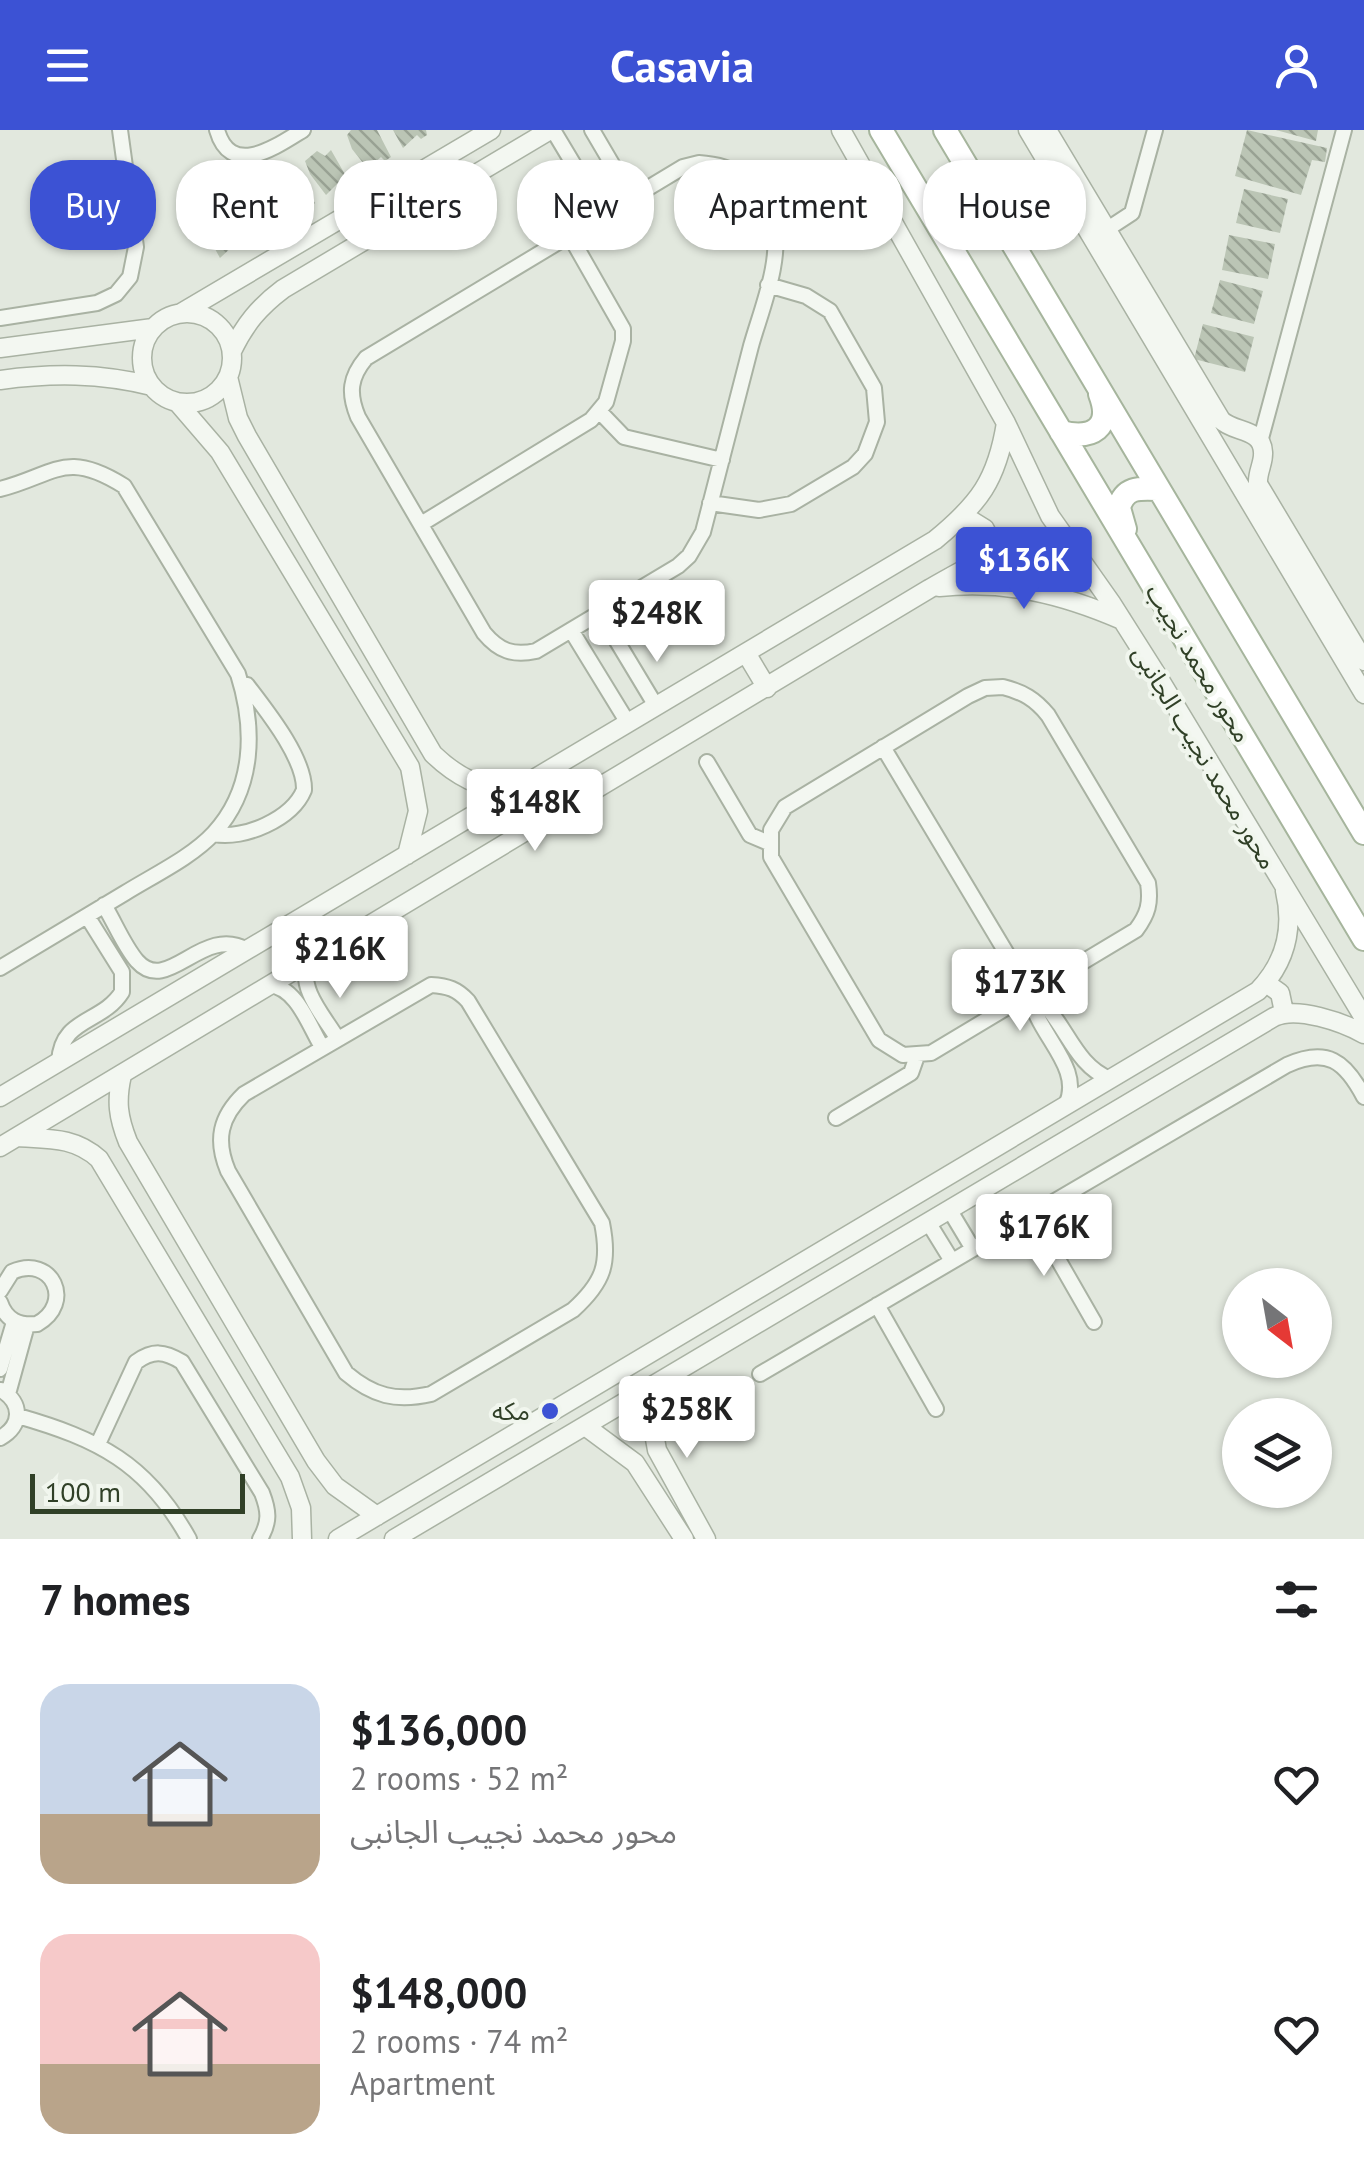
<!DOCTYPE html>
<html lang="en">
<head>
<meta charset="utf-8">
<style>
  body { margin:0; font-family:"PT Sans","Noto Sans Arabic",sans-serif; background:#f2f2f2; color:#202124; height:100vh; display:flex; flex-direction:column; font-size:38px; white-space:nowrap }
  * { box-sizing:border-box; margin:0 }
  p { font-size:32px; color:#757577 }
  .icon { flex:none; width:55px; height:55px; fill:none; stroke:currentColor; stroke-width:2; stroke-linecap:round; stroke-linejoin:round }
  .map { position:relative; height:1409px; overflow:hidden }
  .drawer { display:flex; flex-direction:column; background:#fff; flex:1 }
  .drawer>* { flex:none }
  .guide { position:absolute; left:30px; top:30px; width:1305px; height:90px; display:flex; gap:20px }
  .needle { width:65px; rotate:149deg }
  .fabs { position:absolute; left:1222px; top:1138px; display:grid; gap:20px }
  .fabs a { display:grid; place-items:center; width:110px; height:110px; border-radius:50%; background:#fff; box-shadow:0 2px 8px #0004; font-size:50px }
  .scale { position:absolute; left:30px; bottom:25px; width:215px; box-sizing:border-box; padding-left:10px; border:5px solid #304027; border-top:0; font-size:28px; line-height:35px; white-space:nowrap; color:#304027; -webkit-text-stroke:8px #f1f6ee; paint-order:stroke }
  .price { position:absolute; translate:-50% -85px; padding:0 22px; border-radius:10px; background:#fff; color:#222; font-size:32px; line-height:65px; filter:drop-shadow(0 2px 5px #0008) }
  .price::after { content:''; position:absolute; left:50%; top:60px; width:30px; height:22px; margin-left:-15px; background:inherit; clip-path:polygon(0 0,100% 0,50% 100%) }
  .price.selected { background:#3c52d4; color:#fff }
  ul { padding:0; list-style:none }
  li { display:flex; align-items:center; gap:30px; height:250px; padding:0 40px }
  li span { display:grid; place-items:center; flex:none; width:280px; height:200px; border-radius:30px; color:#555 }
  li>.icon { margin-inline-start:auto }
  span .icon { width:120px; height:120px; fill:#fffc; stroke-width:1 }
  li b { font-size:42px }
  h2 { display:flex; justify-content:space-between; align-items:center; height:120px; padding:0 40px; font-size:42px }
  .pill { padding:0 35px; border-radius:40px; background:#fff; box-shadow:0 2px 8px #0004; font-size:35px; line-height:90px }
  .pill.selected { background:#3c52d4; color:#fff }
  header { display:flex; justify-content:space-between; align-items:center; height:130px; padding:0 40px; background:#3c52d4; color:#fff; font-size:45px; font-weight:700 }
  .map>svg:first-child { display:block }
  .building { fill:url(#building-back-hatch) }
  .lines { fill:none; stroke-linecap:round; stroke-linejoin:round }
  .minor-casing { stroke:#a9b2a3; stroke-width:18 }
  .tertiary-casing { stroke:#a9b2a3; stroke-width:21 }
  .primary-casing { stroke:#a6b59d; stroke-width:26 }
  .minor { stroke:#f3f7f1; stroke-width:14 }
  .tertiary { stroke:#f3f7f1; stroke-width:18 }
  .primary { stroke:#fff; stroke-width:22 }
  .poi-dot { fill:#3c52d4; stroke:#f1f6ee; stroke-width:4 }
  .labels { text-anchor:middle; stroke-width:8; stroke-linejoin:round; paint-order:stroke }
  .street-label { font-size:25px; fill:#304027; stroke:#f1f6ee }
  .poi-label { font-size:25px; fill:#304027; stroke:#f1f6ee; text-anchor:end }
</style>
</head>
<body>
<header><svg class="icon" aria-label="menu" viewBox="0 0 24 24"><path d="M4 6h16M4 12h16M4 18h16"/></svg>Casavia<svg class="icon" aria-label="person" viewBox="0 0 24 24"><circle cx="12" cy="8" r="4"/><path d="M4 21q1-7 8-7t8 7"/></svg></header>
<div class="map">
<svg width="1364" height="1409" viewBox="0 0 1364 1409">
  <defs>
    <pattern id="building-back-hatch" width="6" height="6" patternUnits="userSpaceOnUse" patternTransform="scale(2.5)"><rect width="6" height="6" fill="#bbc5b5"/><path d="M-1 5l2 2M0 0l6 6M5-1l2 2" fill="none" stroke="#98a193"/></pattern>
  </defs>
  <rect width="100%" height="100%" fill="#e2e8de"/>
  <path class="building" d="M377,0L391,27L385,31L381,27L368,39L352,19L347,5L351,0Z
    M393,0H426L427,5L421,9L417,5L403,18Z
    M1247,0L1327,18L1325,32L1312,30L1301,65L1235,46Z
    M1276,0H1318L1316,11Z
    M331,20L350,53L343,56L339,52L326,65L310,44L305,31L317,21L325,26Z
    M296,41L315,73L309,77L305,73L291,86L280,67L276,65L271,52L282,42H287L290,47Z
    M1244,59L1288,69L1280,103L1236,93Z
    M261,62L280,95L274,98L270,94L256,107L244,88L240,86L235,73L246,63L255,68Z
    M226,83L244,115L238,119L234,115L220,128L209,108L205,107L200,93L211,84H216L219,89Z
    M1229,105L1275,114L1268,149L1222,140Z
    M1220,150L1263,161L1254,194L1211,183Z
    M1203,194L1254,207L1245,242L1194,229Z"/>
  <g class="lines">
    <defs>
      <path id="minor" d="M217,0C231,49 277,16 303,0
        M553,0L604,85
        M592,0L632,68
        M699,33C733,35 765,52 773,88C783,129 762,177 751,216C735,278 719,340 703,402L689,426L678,436L536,521C513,526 499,521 484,503L358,287C348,263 350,247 366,228L683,37Z
        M1106,100L1132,83L1155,0
        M0,188L97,173L116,164L130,147L136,117L120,0
        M600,282L624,307L722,330
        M1260,312L1344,0
        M0,359C55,345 65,319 124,356L238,544C255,598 255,658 214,703C192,727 154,745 125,763C83,788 42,813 0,838
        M710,373L759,380L791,374L853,337L865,324L877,292L874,258L830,181L806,166L768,155
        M421,394L591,290L606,272L623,211V199L570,106
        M600,483L656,576
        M571,500L628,593
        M1003,557C1023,562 1035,569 1048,585L1148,753C1151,773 1148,784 1136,800L931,923L903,925L879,910L771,727V700L785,677L968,566L985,558Z
        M883,617L1031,864C1033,902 1085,936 1066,975
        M707,632L750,705L769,713
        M214,704C244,710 292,689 304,660C305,628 266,580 247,555
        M104,775C115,793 124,816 137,831C168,866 202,794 247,820
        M308,832C298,859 324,886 337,908
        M269,855C297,857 309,896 322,917
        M431,855C448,856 457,859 468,871L602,1093C610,1133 604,1152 573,1180L431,1264C396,1272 373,1266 346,1243L228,1041C215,1010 220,987 244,964Z
        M1031,864C1065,885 1071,934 1110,949
        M59,932C61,887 102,894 122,862V842L87,786
        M836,988L911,943L917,926
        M949,1079L973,1119
        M1032,1084L1094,1192
        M928,1092L952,1131
        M0,1161L12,1142C52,1124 75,1173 37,1194C19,1196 6,1190 0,1172
        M877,1175L936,1279
        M0,1239L14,1192
        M760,1244L1287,935C1327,917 1345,931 1364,967
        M8,1264L27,1195
        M18,1286C98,1309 147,1333 189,1409
        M0,1308C22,1296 23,1273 1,1260
        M98,1314L136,1232C153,1220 164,1221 182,1232L262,1363C269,1381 270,1392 260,1409"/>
      <path id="tertiary" d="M841,0L1006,293L1050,386L1112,474L1157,545L1364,888
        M1028,0L1364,564
        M1047,0L1221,290C1234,303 1262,298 1263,322C1264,333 1257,342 1258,354L1364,531
        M181,183L491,0
        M142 228a45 45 0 1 1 90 0a45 45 0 1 1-90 0Z
        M0,218L153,198
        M232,221C245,194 259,177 283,159L550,0
        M228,247L238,288L247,306L433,624C457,647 479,658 513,661
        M0,250C52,243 100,243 152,256
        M177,272L220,322L410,637L418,681L407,725
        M964,386L985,399L993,423
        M939,457C1005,450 1062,464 1122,490
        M746,523L767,558
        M1266,853L1280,863L1284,882
        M122,945C116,971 118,987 128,1012L316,1331L335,1356L377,1386
        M0,967L935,410C979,374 997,350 1006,293
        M18,1007C49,1009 75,1007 99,1029L290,1347L301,1378L302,1409
        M0,1017L929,459C981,430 1006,412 1067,411
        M646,1259L657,1320L706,1409
        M585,1296L635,1333L684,1409
        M338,1409L1258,861C1286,832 1294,799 1285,761
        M394,1409L1274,887C1297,876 1342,892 1364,904"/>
      <path id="primary" d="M881,0L1364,809
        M945,0L1364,703
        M1061,302C1092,310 1113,298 1100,264
        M1125,399L1119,378C1124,357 1139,358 1158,359"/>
    </defs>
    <use href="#minor" class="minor-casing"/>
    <use href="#tertiary" class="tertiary-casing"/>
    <use href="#primary" class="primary-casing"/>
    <use href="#minor" class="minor"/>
    <use href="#tertiary" class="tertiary"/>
    <use href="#primary" class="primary"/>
  </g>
  <circle class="poi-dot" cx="550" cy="1281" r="10"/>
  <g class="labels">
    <g class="street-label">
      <text transform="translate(1199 533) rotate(59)" y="9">محور محمد نجيب</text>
      <text transform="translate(1205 627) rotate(59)" y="9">محور محمد نجيب الجانبى</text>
    </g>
    <g class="poi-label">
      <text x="530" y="1290">مكه</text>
    </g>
  </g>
</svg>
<div class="fabs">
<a><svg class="needle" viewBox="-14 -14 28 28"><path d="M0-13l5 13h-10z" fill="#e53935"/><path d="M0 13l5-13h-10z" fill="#757577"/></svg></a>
<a><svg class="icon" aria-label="layers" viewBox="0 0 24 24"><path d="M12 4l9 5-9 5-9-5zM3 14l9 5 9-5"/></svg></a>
</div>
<div class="scale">100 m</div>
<b class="price selected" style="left:1024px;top:482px">$136K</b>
<b class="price" style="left:657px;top:535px">$248K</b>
<b class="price" style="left:535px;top:724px">$148K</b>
<b class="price" style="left:340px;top:871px">$216K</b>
<b class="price" style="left:1020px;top:904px">$173K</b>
<b class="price" style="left:1044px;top:1149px">$176K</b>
<b class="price" style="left:687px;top:1331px">$258K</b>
<div class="guide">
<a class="pill selected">Buy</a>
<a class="pill">Rent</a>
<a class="pill">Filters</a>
<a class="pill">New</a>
<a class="pill">Apartment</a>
<a class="pill">House</a>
</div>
</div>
<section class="drawer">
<h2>7 homes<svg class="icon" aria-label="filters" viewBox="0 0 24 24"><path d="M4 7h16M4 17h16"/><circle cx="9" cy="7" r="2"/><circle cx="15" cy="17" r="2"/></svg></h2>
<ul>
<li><span style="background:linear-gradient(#c9d6e8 65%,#b9a48a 0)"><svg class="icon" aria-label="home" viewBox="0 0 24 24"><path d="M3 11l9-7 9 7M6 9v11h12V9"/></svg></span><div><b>$136,000</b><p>2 rooms · 52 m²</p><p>محور محمد نجيب الجانبى</p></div><svg class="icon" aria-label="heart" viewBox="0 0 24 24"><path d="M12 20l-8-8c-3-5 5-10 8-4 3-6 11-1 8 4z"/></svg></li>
<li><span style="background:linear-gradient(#f6c9c9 65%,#b9a48a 0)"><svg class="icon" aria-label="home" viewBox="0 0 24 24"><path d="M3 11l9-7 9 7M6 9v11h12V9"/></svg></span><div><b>$148,000</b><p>2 rooms · 74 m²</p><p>Apartment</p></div><svg class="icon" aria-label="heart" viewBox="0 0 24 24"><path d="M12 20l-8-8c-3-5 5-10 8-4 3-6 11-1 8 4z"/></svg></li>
</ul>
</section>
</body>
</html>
